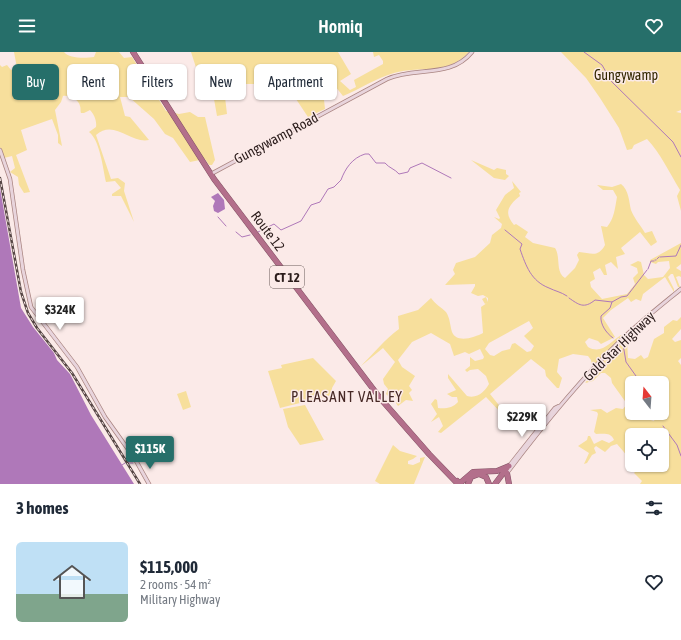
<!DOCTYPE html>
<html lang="en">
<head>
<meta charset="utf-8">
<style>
  body { margin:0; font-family:"Asap Condensed",sans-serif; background:#f6f6f7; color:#1f2937; height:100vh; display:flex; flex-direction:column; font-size:15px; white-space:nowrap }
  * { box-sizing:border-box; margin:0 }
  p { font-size:13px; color:#747a83 }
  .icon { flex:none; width:22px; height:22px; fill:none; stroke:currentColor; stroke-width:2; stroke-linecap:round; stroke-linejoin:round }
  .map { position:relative; height:432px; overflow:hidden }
  .side { display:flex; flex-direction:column; background:#fff; flex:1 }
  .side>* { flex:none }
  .banner { position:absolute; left:12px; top:12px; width:400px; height:36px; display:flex; gap:8px }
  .needle { width:26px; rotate:343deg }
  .fabs { position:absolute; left:625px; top:324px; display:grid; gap:8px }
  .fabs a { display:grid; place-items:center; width:44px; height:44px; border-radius:6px; background:#fff; box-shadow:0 1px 3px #0004; font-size:20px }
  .price { position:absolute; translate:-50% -34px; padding:0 9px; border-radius:4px; background:#fff; color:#222; font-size:13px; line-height:26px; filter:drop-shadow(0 1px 2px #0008) }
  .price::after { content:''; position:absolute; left:50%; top:24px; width:12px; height:9px; margin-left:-6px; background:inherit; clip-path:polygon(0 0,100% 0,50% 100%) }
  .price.current { background:#266f6a; color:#fff }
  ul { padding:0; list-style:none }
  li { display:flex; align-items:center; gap:12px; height:100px; padding:0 16px }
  li span { display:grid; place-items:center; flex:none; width:112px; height:80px; border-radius:6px; color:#555 }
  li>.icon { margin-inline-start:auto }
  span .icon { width:48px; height:48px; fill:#fffc; stroke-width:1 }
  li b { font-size:17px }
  h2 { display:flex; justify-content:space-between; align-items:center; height:48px; padding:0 16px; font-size:17px }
  .chip { padding:0 14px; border-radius:6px; background:#fff; box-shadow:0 1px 3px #0004; font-size:14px; line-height:36px }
  .chip.current { background:#266f6a; color:#fff }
  header { display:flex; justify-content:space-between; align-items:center; height:52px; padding:0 16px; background:#266f6a; color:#fff; font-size:18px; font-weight:600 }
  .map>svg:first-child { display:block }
  .green { fill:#f7df9c; fill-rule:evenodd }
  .water { fill:#af78b9 }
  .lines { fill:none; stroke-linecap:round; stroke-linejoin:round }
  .stream { stroke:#af78b9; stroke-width:1 }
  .secondary-casing { stroke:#a98480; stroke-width:4.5 }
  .highway-casing { stroke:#835264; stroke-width:6 }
  .secondary { stroke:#e8d4dc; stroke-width:3 }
  .highway { stroke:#b36f8b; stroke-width:5 }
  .rail-casing { stroke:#564645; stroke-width:2.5 }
  .rail { stroke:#fbeae8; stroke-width:1; stroke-dasharray:3; stroke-linecap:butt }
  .labels { text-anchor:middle; stroke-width:3; stroke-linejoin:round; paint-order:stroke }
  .shield { fill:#fbeae8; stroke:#695a58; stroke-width:1 }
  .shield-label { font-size:13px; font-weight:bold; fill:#2b1c1b }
  .park-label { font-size:14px; fill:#342801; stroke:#fbeae8 }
  .street-label { font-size:14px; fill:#2b1c1b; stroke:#fbeae8 }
  .neighbourhood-label { font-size:15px; letter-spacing:1px; fill:#462825; stroke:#fbeae8 }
</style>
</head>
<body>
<header><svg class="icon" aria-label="menu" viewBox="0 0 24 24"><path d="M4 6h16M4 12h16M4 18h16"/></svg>Homiq<svg class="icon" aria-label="heart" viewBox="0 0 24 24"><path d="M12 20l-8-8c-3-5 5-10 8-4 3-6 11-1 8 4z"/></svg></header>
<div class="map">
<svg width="681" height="432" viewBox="0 0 681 432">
  <rect width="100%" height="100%" fill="#fbeae8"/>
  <path class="green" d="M14,0H64C69,7 86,6 94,5L96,0H119L124,6L132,5L166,59L179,62L190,60L198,65H205L215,108L212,113H209L205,107L190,110L173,86L165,82L154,67L129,45H120L125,64L130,65L149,88C131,92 114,67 96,83L111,127L118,126L125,131L124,139L134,170L121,144H112V142L121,136L115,129L106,130C103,117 100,88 89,80L96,75C97,69 94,62 90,58L84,61H81C80,58 81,56 80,54C79,47 68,43 63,44L61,50L55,58L62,94L58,91V83L52,67L21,78L27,98L16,103L30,140L24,141L19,133L18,125L10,120L15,116L12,104L4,106L0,95V13L2,15L7,13L11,18L17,16Z
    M191,0H338L351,22L340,29L350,38L356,35L354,28L383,12V9L379,3L374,5L373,0H469C446,24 422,13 394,21C376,26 360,37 343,44L335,34H330L323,39L325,57L308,65L286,32L270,20L258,15L254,29L263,32L279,43V46L263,38L258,32H244L234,20L217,32L203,37Z
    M561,0H681V58L676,60L681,61V159L677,144L680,138C669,120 661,102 647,87L634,93L632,97L627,98L619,76L600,46L586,26Z
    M225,45L227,62L217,64L214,47Z
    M471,108L494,118L497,116L506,118V122L509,124L505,128L494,126Z
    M512,129L521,140L519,141L520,144C509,153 503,160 514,173L516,172L528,180L525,185L533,191L555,196C561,205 555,220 565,226L575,216L579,208L577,203L579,200C591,201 598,206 605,193L601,174L607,175C614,167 615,156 617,145L613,138H603L597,133L612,135L621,132C629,138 629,150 631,158C634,166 641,174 645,181L652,179L657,190L651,194L640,180L621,196L625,202L616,205L618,217L611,210L605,213L607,223H604L600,216L593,220L595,227L590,230L591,235L602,247L627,242L635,232L633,226L638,221L637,216L630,213L638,209L641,210L644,223L648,227L663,225L670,216L669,209L658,210L656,212L650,210V208L681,191V212L676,216L681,219V225L679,224L676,225L680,235H678L673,222H671L668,225L674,237V240L665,225L643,242L641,249L636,247L631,250L628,246L611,258L603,266L615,285L601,292L598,289L589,286L585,290L588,295C602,303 610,290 621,283H629L627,289L628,306L635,307L641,303L644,307L648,305L654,287L664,281V275L673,268L677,269L681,265V277L672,287L675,290L681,288V306L678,309L681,313V432H640L642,429L634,421L638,417L635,413H662V383H632V411L629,410V406L617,392L611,394L605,400L596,394L594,396L596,401L592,403L587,411L584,412L589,401L578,394L587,388L588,384H590L594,392L602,388L609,391L614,388C611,380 603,382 596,382L594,380L598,362L597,360L590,358L601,357L607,361L616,356L623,357L627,352L612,331L611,326L605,321H601L593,329L585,331L592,322L600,320L592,313L591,308L588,304L573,302L559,307L557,320L562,326L559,336H557L546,324L545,318L531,307L490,342L518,377L526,375L520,381L486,345L441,381L438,380L443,374L439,365L431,370L437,362L431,352L435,347L437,348L438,356C445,357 453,356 458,350L457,345H452L447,342L456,338L448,326V322L467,344C478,347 485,339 489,332L486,324L478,317L470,318L467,320L465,318L470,314V305L475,309L483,307L484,305L480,297L469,302L465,300L454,304L450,292L431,281L412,290L398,308L402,315L415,324L409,334L412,338L409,341L413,349L406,348L398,354L396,351L398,348L392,340L388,344L386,342L388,337L384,332L383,327L395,310L383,296L361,314C373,302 386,286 399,277L398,264L418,258L431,246C435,252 441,255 446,260C450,266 450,273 452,280C457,292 475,285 483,281L481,255L487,251L485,252L482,247L486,245L488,250V246L483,243L478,244L471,241L475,234V232L445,233L455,222L453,218L456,211L475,205L490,191L492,183L501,176L502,172L494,165L499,167L500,166L496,158L505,143L514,136ZM529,269L533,276L524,284L534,294L531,299L527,300L515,291L512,292L510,297L502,299L494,304L490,303L485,297L489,291ZM632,331H662V361H654L656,364L654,369L647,367L646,361H632Z
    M313,306L336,329L332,336V343L280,356L268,319L282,316L281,313Z
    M186,339L191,355L183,358L177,342Z
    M305,353L324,388L300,393L288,375L283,357Z
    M393,393L400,399L417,404L413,407L408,409V412L413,413L420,410V406L425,405L414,432H380L375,429Z"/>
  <path class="water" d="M0,136L21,256L33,275L54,301L57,308L70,322L91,363L134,432H0Z
    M218,141L224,148L225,157L218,161L214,159L213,154L215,149L211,145Z"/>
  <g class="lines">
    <path class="stream" d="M584,0L602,13L612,30L673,90L681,105
      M218,165L226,174
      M505,178L522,192L520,197C526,214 531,229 549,236C555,239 561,240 567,244
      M236,180L242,185L250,183
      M258,180L274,172L281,178L301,169L311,153L320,150L328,137L334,135L341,128C345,117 352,106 365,102H369L376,111H385C389,116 395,117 399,122L408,120L410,116L422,111L451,126
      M660,205L676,204L681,193
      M657,207L659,205
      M655,208H656
      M648,217L651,209H654
      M569,246C579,253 584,257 595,248L612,250L621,245L627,244L647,218
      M612,250L610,256L601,264C600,272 606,281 613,286
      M623,292L626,310L641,331
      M660,361L661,366
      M663,374L677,393L681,404
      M128,410L131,408
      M128,411H133
      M122,413L125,411"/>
    <defs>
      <path id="secondary" d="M0,98L10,127L23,218L31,255L77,315L105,365L135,407L149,432
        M211,122L387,27C416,14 450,27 472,0
        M509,414L555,356L559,354
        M507,421C541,376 576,332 616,293C636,273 659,255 681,237"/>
      <path id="highway" d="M133,0L214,127L242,164L380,346L429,402L458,432
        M507,421L509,432
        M457,429L459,432L473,420L497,419L509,414
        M468,432L471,425L479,422L486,425L489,432
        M495,432L507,416"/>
    </defs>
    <use href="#secondary" class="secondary-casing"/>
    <use href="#highway" class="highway-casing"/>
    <use href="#secondary" class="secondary"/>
    <use href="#highway" class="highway"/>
    <defs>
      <path id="rail" d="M0,126L21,240L28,261L37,276L72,321L140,432"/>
    </defs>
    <use href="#rail" class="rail-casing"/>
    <use href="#rail" class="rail"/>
  </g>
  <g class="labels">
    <rect class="shield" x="270" y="214" width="34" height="22" rx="3"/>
    <g class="shield-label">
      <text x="287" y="230">CT 12</text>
    </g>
    <g class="park-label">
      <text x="626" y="28">Gungywamp</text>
    </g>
    <g class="street-label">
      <text transform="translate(276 86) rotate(-28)" y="5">Gungywamp Road</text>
      <text transform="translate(268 179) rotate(53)" y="5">Route 12</text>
      <text transform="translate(619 294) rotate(-44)" y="5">Gold Star Highway</text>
    </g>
    <g class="neighbourhood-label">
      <text x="347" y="350">PLEASANT VALLEY</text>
    </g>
  </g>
</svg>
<div class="fabs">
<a><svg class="needle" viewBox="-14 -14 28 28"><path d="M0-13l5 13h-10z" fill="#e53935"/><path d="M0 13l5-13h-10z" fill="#747a83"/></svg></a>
<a><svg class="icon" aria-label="locate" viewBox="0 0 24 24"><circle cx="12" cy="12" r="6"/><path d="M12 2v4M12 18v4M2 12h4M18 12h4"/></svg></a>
</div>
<b class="price" style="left:60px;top:279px">$324K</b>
<b class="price" style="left:522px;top:386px">$229K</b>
<b class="price current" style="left:150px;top:418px">$115K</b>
<div class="banner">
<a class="chip current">Buy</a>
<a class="chip">Rent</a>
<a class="chip">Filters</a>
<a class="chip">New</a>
<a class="chip">Apartment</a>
</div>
</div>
<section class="side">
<h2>3 homes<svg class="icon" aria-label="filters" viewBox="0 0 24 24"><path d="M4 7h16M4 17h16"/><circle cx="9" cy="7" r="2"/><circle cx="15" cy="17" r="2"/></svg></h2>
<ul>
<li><span style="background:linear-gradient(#bfe0f5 65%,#7fa58c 0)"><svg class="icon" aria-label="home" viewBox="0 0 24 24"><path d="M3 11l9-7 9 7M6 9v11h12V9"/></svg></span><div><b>$115,000</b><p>2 rooms · 54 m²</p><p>Military Highway</p></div><svg class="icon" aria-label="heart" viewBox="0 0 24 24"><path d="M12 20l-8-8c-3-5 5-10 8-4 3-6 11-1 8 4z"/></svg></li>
</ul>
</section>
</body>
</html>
